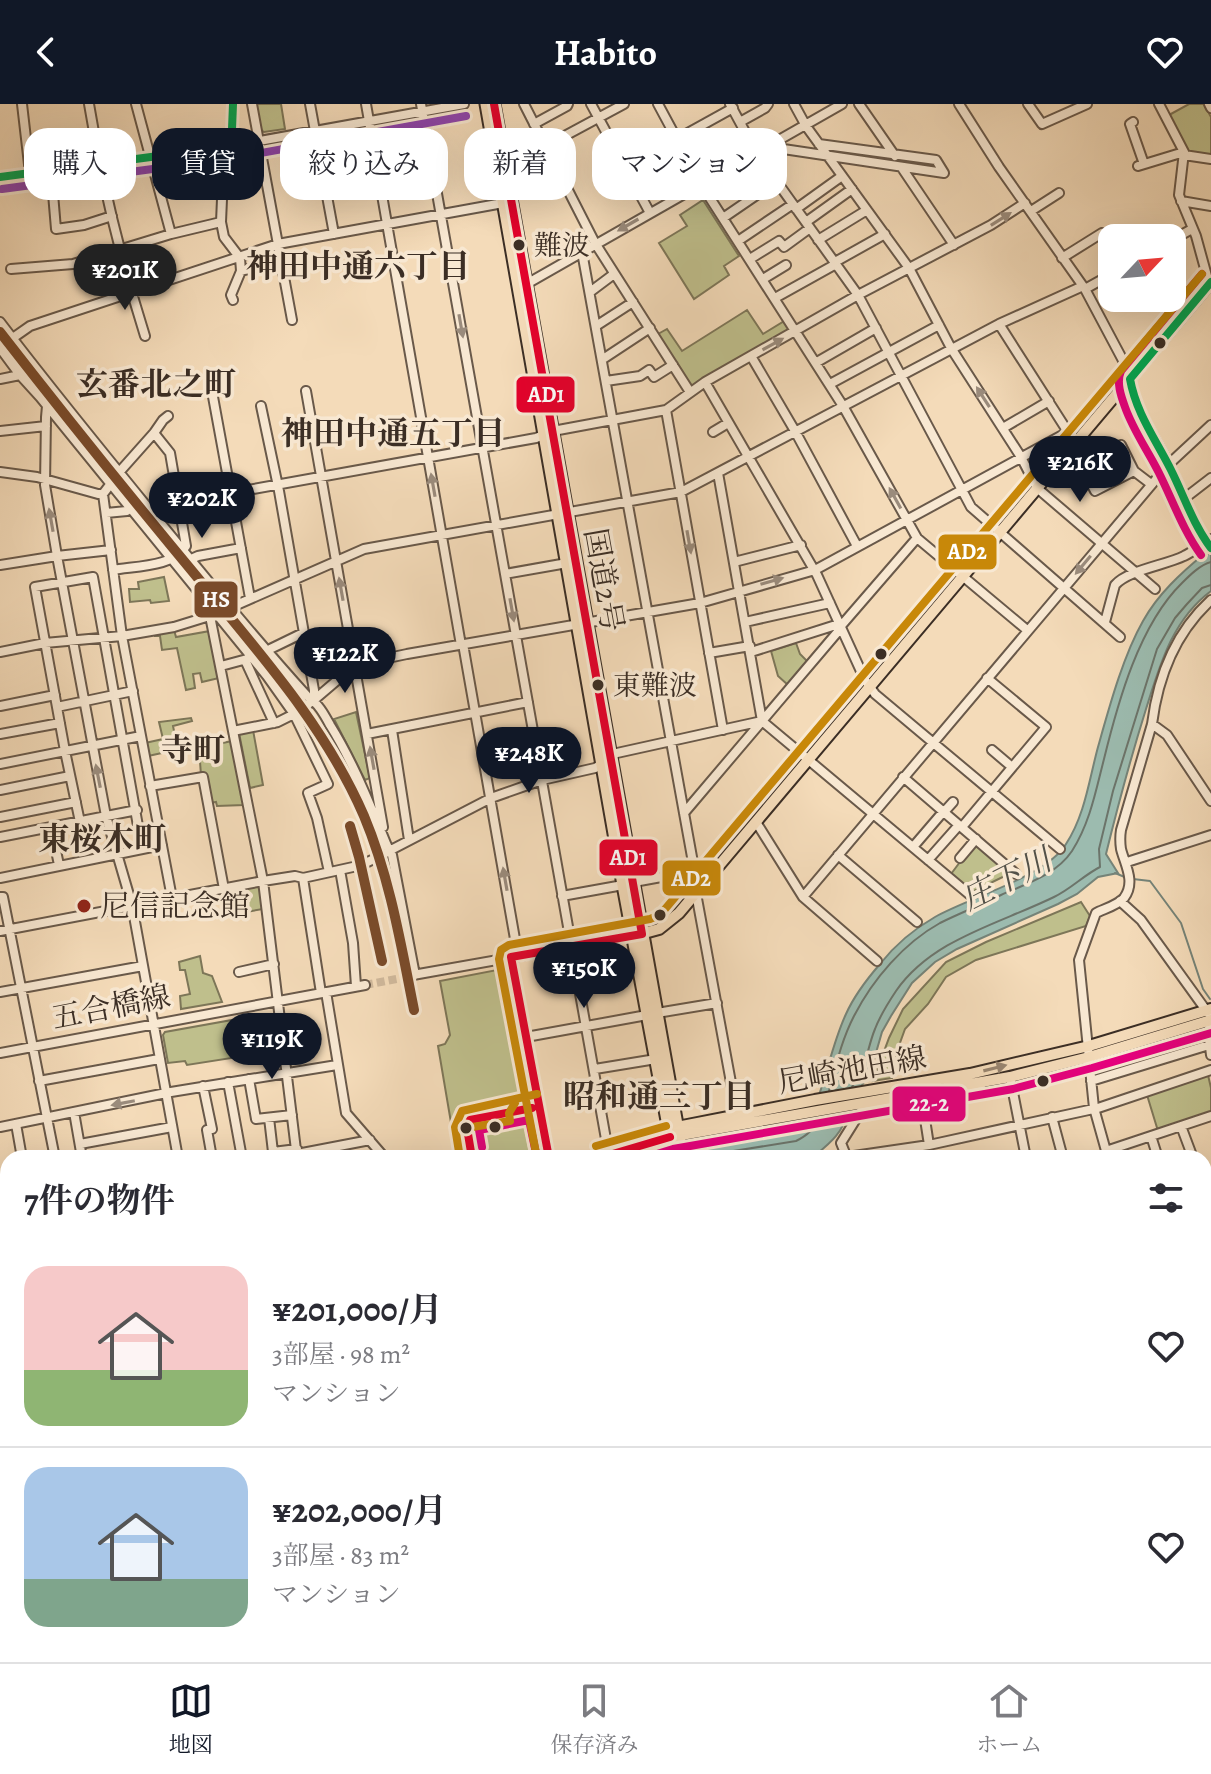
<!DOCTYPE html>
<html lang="ja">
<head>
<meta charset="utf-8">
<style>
  body { margin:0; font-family:Alegreya,"Noto Serif JP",serif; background:#f2f2f3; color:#2b2b33; height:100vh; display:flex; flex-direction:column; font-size:30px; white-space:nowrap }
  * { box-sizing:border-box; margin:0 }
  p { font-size:26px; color:#7c7c81 }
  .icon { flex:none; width:44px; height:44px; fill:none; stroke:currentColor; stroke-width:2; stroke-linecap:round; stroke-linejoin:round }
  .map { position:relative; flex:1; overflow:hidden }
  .drawer { position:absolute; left:0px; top:1046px; width:1212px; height:512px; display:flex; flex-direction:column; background:#fff; border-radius:24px 24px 0 0; box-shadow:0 8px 32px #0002 }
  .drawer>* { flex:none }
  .guide { position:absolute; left:24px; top:24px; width:800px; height:72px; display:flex; gap:16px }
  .needle { width:52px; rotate:64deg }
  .buttons { position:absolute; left:1098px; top:120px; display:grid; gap:16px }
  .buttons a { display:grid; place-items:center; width:88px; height:88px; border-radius:16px; background:#fff; box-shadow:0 8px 32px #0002; font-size:40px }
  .price { position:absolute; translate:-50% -68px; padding:0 18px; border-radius:28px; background:#111827; color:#fff; font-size:26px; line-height:52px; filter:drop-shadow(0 2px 4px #0008) }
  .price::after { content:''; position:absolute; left:50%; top:48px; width:24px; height:18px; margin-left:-12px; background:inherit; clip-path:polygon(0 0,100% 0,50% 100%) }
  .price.selected { background:#222; color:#fff }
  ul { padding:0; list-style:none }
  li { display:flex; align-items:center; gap:24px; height:200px; padding:0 24px }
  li+li { border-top:2px solid #e1e1e2 }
  li span { display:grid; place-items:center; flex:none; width:224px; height:160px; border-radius:24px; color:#555 }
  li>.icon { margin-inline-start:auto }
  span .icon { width:96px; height:96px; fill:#fffc; stroke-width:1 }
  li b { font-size:34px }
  h2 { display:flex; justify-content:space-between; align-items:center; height:96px; padding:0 24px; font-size:34px }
  .pill { padding:0 28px; border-radius:24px; background:#fff; box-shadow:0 8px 32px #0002; font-size:28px; line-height:72px }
  .pill.selected { background:#111827; color:#fff }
  header { display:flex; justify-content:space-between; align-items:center; height:104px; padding:0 24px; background:#111827; color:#fff; font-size:36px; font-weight:600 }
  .tabs { display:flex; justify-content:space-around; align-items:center; height:112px; border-top:2px solid #e1e1e2; background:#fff; font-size:22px; color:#7c7c81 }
  .tabs a { display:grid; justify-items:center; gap:4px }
  .tabs .selected { color:#111827 }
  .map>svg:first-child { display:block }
  .green { fill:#bfbf8c; stroke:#7d7658; stroke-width:2 }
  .water { fill:#9cbbaf; stroke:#758378; stroke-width:2 }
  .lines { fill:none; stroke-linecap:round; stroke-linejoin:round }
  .shore { stroke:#6c746a; stroke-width:2 }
  .stream { stroke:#758378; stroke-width:2 }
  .minor-tunnel { stroke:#cfb89b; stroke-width:8; stroke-dasharray:8 4; stroke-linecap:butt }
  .minor-casing { stroke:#69594a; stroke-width:12 }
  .major-casing { stroke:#3b2e25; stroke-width:14 }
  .highway-casing { stroke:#3b2e25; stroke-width:15 }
  .minor { stroke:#f8e8d2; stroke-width:8 }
  .major { stroke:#f4dbb9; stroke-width:10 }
  .highway { stroke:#f4dbb9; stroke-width:11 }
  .bus-1-casing { stroke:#f8e8d2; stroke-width:14 }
  .bus-2-casing { stroke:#f8e8d2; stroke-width:14 }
  .bus-3-casing { stroke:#f8e8d2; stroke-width:14 }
  .bus-4-casing { stroke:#f8e8d2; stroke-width:14 }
  .bus-5-casing { stroke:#f8e8d2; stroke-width:14 }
  .bus-1 { stroke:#e4002b; stroke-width:8 }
  .bus-2 { stroke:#e5007d; stroke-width:8 }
  .bus-3 { stroke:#c88809; stroke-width:8 }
  .bus-4 { stroke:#00a651; stroke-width:8 }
  .bus-5 { stroke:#8e44ad; stroke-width:8 }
  .rail-1-casing { stroke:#f8e8d2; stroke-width:16 }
  .rail-1 { stroke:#7a4b2a; stroke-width:10 }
  .oneway { fill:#9a8b7c }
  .oneway2 { fill:#98846f }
  .bus-dot { fill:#3b2e25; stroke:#f8e8d2; stroke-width:3 }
  .poi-dot { fill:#8f2418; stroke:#f8e8d2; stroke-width:3 }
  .labels { text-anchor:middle; stroke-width:7; stroke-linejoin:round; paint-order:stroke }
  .bus-label { font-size:28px; fill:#3b2e25; stroke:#f8e8d2; text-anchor:start }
  .street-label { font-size:30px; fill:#3b2e25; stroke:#f8e8d2 }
  .poi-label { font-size:30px; fill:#3b2e25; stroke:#f8e8d2; text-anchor:start }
  .neighbourhood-label { font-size:32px; font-weight:bold; fill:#3b2e25; stroke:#f8e8d2 }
  .water-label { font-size:32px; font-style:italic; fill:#535148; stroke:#f8e8d2 }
  .line-badge { stroke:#f8e8d2; stroke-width:3 }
  .badge-label { font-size:22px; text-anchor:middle; font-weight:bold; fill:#fff }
</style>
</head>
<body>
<header><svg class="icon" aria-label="back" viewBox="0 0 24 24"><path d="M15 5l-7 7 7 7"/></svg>Habito<svg class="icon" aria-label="heart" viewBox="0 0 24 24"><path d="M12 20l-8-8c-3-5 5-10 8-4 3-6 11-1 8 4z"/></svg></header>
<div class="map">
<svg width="1211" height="1558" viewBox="0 0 1211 1558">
  <rect width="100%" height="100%" fill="#f4dbb9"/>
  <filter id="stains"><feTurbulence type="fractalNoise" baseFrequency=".0025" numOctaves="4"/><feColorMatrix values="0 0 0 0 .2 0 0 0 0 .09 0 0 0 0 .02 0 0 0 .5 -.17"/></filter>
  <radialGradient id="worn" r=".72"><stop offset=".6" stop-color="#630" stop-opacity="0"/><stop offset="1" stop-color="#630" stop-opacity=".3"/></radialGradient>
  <path class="green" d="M256,0H281L285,25L264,28L261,26Z
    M1189,0H1204L1211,13V52L1192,50L1186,46L1169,11Z
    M703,96L739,152L724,162L729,171L694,195L659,139L687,122L680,111Z
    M747,206L763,230L786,216L791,226L692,283L658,230L667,225L682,247Z
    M1063,335L1065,338L1036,372H1035L1028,357L1029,353Z
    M164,473L169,497L151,499L150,496L130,498L129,485H139L138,478Z
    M174,526L176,533L210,527L219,574L202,578L200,569L193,570L195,584L186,586L177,544L162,546L160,532H155V530Z
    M796,539L800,550L808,558L788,581L778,572L771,547Z
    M356,608L370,674L365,676L334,615Z
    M191,614L192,617L173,622L175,632L186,631L188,639L161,644L162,649L148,652L145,639L163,635L159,618Z
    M253,626L263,681L250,684L239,629Z
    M232,637L244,701L217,702L216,698L210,699L201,671L199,644Z
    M975,738L1013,768L972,788L951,770Z
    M260,781L263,805L246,808L244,801L236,803L231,786Z
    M1081,798L1090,812L1086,822L976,856L946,873L928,900L905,925L892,961V974L873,977L889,934L903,905L946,858L986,838Z
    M200,852L203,869L212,872L222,898L181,905L180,892L190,890L185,866H180L179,858Z
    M502,865L507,872L524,976H528L541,1048L513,1054H457L438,942L445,940L450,931L440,877Z
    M232,916L238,953L187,961L185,957L168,959L163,931L165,928Z
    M1208,971L1211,984V1009L1158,1027L1147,991Z
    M1204,1470L1210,1472L1211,1558H1113L1112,1551L1117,1550H1204Z"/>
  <path class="water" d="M1211,448V487C1172,516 1160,561 1146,605C1131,653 1118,701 1106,750L1118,769L1098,773L1077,790L1058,800L957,845L935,858L912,879L891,912L882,928L871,966L845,1010C846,1028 825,1043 812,1054H654L661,1048L694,1046L793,1029C799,1027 804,1024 808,1019C811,1014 812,1007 815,1002C827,972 832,940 846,910C854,892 867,875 880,860C895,841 914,825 935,813C970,793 1046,773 1066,740C1085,711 1089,676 1098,643C1109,604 1123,552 1143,517C1158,490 1181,469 1204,450L1207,451Z"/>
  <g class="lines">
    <path class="shore" d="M852,983C856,976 862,969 864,961C868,949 870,937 875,925C880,912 888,899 896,887C932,835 999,820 1054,793C1071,785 1084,771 1100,763L1099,745L1113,687L1157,545L1175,514L1187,500L1202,484L1211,481
      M829,987C836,961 842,935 854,912C873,875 904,839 940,819C960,809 981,801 1001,791C1026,780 1056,771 1072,747C1090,719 1096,686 1104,655C1118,598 1139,521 1182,479C1190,471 1200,461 1211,458
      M690,1054L796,1037C808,1031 813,1026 818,1014"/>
    <path class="stream" d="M1115,769L1127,774
      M1133,775L1150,777L1181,819L1203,885L1210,895"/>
    <path class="minor-tunnel" d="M365,881L412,872"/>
    <defs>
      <path id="minor" d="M22,0L30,69
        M89,0C102,79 121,156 145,232
        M136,0L171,130
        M233,0L232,25L224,49L221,118L224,133L240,154
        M252,0L292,216
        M310,0L334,130
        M366,0L461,541
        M421,0L609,1052
        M524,0L595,139L690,288
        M591,0L650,109
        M658,0L701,80L843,302L917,434L1027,526
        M730,0L757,50L858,191L971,403L1120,533
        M794,0L806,22L909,164L951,244L1021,353L1037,384L1155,485
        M859,0L895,52
        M959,0L999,63L1085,185L1127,264L1133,293L1148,323L1169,360L1199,427L1211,444
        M1028,0L1042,20L1087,0
        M1159,0L1184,48L1179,91L1196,132L1210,183
        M1209,0L1211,4
        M740,18L765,4L768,0
        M1133,18L1130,20L1144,60
        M534,20L567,2L568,0
        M677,35L733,4
        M546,42L624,0
        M770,43L944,69L936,56L819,40
        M1184,51L1211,55
        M691,62L746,30
        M1138,62L1184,48
        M902,64L954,141
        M51,66L56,125L84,121L112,112
        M0,73L226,43L464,0
        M326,87L380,78
        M1181,97L1211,102
        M796,105L842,72
        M1031,107L1059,89
        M723,114L777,77
        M806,118L852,85
        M818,136L867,106
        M1172,136L1192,125
        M738,137L793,100
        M582,148L698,786
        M1062,154L1102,129L1112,154
        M750,155L779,137L784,143L810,124
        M835,158L885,130
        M11,165L73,160L171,130L221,118
        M241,167L256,163
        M763,175L786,161
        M523,182L842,0
        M1085,185L1112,170
        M590,188L614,170
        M775,194L836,160
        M233,196L231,191L241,167L240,154
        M0,218C47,280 96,340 145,400C198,465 251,530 307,592C318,599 324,610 330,621C350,653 365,689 379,723C384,733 386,742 392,751L415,871
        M999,220L1068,328L1078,337
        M596,222L633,198
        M0,243L30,222L278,140L503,99
        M0,244L20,271L40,293L267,572L294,610L328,680L308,689L317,714L329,768
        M751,252L795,327L857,442
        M603,255L650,224
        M817,258L876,224
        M209,271L250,494
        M0,275L20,271
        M606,277L640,272L649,266L654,273L673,261
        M705,278L817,471L865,576L875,590L1060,745
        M830,280L939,221
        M306,287L383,723
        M54,289L47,302L46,313L45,381L57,452L106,712L132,801L178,1054
        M261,302L279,387L314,586V596
        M666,306L723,626
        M1003,324L1049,297
        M0,327L46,322
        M713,328L728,319
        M1070,345L1077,352L1095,387L1134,367L1151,380
        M1082,361L1121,341L1134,367
        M0,368L37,373L98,390H103L122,365L154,329L163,316L168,312
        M718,369L762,617
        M103,390L122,532L172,794
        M1185,394L1211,374
        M106,409L127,407L130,404
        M137,412L148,404L536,334L553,327L666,306L705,278L858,191L991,121L1025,99
        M189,456L198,452L241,444
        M734,458L801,441
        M0,461L57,452L111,446
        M113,466C135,462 174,463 186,442L170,349L154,329
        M505,470L567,459
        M210,512L263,777L297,1054
        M745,518L830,499
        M1105,518L1115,481C1128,466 1166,461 1184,452C1193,448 1202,440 1211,435
        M840,523L917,434
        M463,540L518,852
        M266,547L303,529
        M0,548L45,539L122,532L174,523L216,510L364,445L681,388L999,220L1083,182
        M751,548L839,520
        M709,549L750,542
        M245,556L274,619
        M221,562L247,555
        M0,602L55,591
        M57,603L133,587
        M1152,620L1167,631L1211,697
        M392,626L409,736
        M233,627L278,618L294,610L314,596L355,561L407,550L700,499L815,466L1068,328
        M0,630L60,619
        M367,630L528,598
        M992,646L1012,663
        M0,660L141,632
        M903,673L1016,770
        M150,682L203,673L224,785
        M0,686L70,672
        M944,708L953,698
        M684,709L841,524
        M0,713L76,698
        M80,718L65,647L35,483L93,473L142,744
        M756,718L803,793L877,857
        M51,723L59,761
        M962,723L1046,623L987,574
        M0,733L137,706
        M913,743L943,708
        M838,751L917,818
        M960,754L976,735
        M928,756L959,721
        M1127,758L1211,731
        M340,766L353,839L356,882
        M0,774L162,741
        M303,774L321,889
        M634,778L694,767
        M696,789L737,1011
        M562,792L623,781
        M0,793H3L55,1054
        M803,793L1169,360L1211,321
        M1120,797L1141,816L1208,909
        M0,827L263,777L295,772L303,774L362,761L491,694L542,676L595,664C604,660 608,652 617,649L762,617L970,791
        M511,853L549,1054
        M239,868L274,860
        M413,871L632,832
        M0,888L143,862
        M326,888L346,1009L385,1054
        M657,909L717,899
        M1211,920L1208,927L1211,951
        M526,933L647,911
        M0,949L365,881
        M595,965L656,955
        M1010,973L1026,1054
        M249,975L256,1015L292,1011
        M39,977L159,955
        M1091,977L1209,941
        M228,978L242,1054
        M203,982L212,1025
        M922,996L929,1041
        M74,1008L82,1054
        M1052,1013L1063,1054
        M269,1014L273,1048L297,1045
        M16,1020L22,1054
        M1181,1022L1193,1054
        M0,1023L171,988L337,961
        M207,1026L212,1054
        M1151,1032L1158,1054
        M80,1040L172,1023
        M1106,1047L1211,1012
        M297,1050L370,1036
        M847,1053L929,1041L1098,1004L1211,966
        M847,1054L841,1039L861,1007L973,987L983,979
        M1108,1054L1094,1004L1079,856L1096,809C1104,805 1118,801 1124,794C1136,778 1125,761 1121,745C1120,738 1120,732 1121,726L1152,620C1158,573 1176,528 1211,496
        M1204,1085L1211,1083
        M0,1088L8,1087
        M1204,1134L1211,1132
        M1204,1181L1211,1180
        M1204,1227L1211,1226
        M1204,1237L1211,1303
        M1204,1331L1211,1330
        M1204,1359H1211
        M1204,1467H1211
        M0,1542H8
        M112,1550L138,1558
        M259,1550L261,1558
        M315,1550V1558
        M741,1550V1558
        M871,1550L874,1558
        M907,1550L909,1558
        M943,1550L945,1558
        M980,1550L981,1558
        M1013,1550L1014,1558
        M1045,1550L1046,1558
        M142,1558L162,1550
        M567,1558L568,1550
        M611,1558L613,1550
        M1079,1558V1550"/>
      <path id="major" d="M637,831L659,825L679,809L1211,178
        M673,1028L677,1023L815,996L970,970L1089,942L1211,905
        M599,1054L650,1040L670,1033L1010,973L1089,953L1211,916"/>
      <path id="highway" d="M486,0L623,781L674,1054
        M494,0L683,1054
        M0,1168L8,1206
        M0,1231L8,1268
        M0,1268L8,1305
        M0,1364L8,1402
        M0,1418L8,1452
        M0,1465L8,1490
        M30,1550L34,1558
        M43,1550L46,1558
        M64,1550L66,1558
        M81,1550L83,1558
        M94,1550L96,1558
        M801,1550L804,1558
        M811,1550L815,1558"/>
    </defs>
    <use href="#minor" class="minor-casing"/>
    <use href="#major" class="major-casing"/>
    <use href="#highway" class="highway-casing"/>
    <use href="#minor" class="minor"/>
    <use href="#major" class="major"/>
    <use href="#highway" class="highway"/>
    <defs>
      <path id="bus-1" d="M494,0L642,830L511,853L549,1054
        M472,1054L467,1024L470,1016L532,1004
        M599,1054L670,1033"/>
      <path id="bus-2" d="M1201,451C1183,426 1173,397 1159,369C1148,347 1133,326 1125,303C1121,292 1116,278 1121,267L1202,170
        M482,1043L479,1026L529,1016L537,1054
        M644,1054L673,1045L1013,985L1092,964L1211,929"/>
      <path id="bus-3" d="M466,1024L510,1017L509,1009L515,999
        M596,1042L666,1022
        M460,1054L455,1023L462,1007L537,990
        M537,1054L499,855L501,846L509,841L650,815L660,811L1202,170"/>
      <path id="bus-4" d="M0,73L226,43L232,25L233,0
        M1211,178L1130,275C1136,309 1156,336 1171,366C1184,392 1193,420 1211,444"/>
      <path id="bus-5" d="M2,85L228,55L466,12"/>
    </defs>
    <use href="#bus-1" class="bus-1-casing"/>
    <use href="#bus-2" class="bus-2-casing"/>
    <use href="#bus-3" class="bus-3-casing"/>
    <use href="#bus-4" class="bus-4-casing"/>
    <use href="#bus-5" class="bus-5-casing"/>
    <use href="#bus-1" class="bus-1"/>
    <use href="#bus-2" class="bus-2"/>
    <use href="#bus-3" class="bus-3"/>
    <use href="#bus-4" class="bus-4"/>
    <use href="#bus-5" class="bus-5"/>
    <defs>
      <path id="rail-1" d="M0,228C66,313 133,396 202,479C262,552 326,624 364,712C390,774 401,841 414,906
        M350,722L359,753L382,857"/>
    </defs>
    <use href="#rail-1" class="rail-1-casing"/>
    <use href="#rail-1" class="rail-1"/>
  </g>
  <defs><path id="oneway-solid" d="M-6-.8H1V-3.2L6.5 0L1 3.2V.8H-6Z" transform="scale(2)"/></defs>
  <g class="oneway">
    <use href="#oneway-solid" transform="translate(1001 115) rotate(-32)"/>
    <use href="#oneway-solid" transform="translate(628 121) rotate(150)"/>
    <use href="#oneway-solid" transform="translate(461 222) rotate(80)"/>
    <use href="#oneway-solid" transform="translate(773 240) rotate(-29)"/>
    <use href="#oneway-solid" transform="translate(983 293) rotate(-123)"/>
    <use href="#oneway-solid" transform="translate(433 381) rotate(-100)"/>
    <use href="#oneway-solid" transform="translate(895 394) rotate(-119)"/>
    <use href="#oneway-solid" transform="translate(51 416) rotate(-100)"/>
    <use href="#oneway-solid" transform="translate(689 438) rotate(80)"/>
    <use href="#oneway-solid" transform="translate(1083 461) rotate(130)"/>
    <use href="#oneway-solid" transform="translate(772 477) rotate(-16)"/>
    <use href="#oneway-solid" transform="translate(341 485) rotate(-100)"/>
    <use href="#oneway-solid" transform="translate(512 506) rotate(80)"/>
    <use href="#oneway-solid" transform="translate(372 654) rotate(-100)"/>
    <use href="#oneway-solid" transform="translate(98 672) rotate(-101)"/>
    <use href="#oneway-solid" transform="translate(505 775) rotate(-100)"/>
    <use href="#oneway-solid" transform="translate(123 999) rotate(169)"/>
  </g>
  <use class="oneway2" href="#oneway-solid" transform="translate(995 964) rotate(-14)"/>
  <g class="bus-dot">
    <circle cx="519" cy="141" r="7"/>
    <circle cx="1160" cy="239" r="7"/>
    <circle cx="881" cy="550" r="7"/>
    <circle cx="598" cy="581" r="7"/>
    <circle cx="660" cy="811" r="7"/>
    <circle cx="1043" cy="977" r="7"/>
    <circle cx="495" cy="1023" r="7"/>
    <circle cx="466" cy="1024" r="7"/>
  </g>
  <circle class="poi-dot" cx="84" cy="802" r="8"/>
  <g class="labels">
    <g class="bus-label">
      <text x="534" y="151">難波</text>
      <text x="613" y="591">東難波</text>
    </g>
    <g class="street-label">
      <text transform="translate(604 476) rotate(80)" y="10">国道2号</text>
      <text transform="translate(111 903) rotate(-11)" y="10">五合橋線</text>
      <text transform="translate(852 966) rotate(-10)" y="10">尼崎池田線</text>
    </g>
    <g class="poi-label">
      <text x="100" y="812">尼信記念館</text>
    </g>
    <g class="neighbourhood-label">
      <text x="358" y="173">神田中通六丁目</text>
      <text x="156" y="291">玄番北之町</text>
      <text x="393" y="340">神田中通五丁目</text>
      <text x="193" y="657">寺町</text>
      <text x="102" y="746">東桜木町</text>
      <text x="659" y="1003">昭和通三丁目</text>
    </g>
    <g class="water-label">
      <text transform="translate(1006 775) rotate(-27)" y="11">庄下川</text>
    </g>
  </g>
  <g class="line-badge">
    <rect x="515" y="271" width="61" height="39" rx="8" fill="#e4002b"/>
    <rect x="937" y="429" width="61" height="38" rx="8" fill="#c88809"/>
    <rect x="193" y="476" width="46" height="39" rx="8" fill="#7a4b2a"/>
    <rect x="598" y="734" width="61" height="39" rx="8" fill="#e4002b"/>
    <rect x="661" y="755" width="61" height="38" rx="8" fill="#c88809"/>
    <rect x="891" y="981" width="76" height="38" rx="8" fill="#e5007d"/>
  </g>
  <g class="badge-label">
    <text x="546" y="298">AD1</text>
    <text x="967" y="455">AD2</text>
    <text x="216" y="503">HS</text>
    <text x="628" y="761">AD1</text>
    <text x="691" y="782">AD2</text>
    <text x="929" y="1007">22-2</text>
  </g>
  <rect width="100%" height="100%" filter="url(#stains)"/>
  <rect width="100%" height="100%" fill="url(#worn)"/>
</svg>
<div class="buttons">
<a><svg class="needle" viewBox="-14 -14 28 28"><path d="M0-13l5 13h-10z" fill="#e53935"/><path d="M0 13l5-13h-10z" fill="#7c7c81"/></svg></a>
</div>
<b class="price selected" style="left:125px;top:208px">¥201K</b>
<b class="price" style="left:1080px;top:400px">¥216K</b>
<b class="price" style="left:202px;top:436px">¥202K</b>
<b class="price" style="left:345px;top:591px">¥122K</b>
<b class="price" style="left:529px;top:691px">¥248K</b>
<b class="price" style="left:584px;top:906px">¥150K</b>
<b class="price" style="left:272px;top:977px">¥119K</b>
<div class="guide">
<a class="pill">購入</a>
<a class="pill selected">賃貸</a>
<a class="pill">絞り込み</a>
<a class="pill">新着</a>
<a class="pill">マンション</a>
</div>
<section class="drawer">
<h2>7件の物件<svg class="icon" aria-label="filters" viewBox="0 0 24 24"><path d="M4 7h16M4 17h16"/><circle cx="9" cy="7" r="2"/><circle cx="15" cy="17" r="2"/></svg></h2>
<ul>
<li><span style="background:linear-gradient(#f6c9c9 65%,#8fb573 0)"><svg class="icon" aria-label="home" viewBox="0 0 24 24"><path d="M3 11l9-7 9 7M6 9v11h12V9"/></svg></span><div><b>¥201,000/月</b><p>3部屋 · 98 m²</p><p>マンション</p></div><svg class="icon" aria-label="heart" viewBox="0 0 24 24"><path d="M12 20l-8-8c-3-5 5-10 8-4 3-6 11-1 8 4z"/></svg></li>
<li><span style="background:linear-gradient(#a9c7e8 70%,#7fa58c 0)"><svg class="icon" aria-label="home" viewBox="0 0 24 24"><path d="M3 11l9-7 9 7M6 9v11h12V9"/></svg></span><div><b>¥202,000/月</b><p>3部屋 · 83 m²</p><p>マンション</p></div><svg class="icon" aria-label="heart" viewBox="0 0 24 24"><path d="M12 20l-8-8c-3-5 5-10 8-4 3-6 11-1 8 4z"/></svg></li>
</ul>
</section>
</div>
<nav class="tabs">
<a class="selected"><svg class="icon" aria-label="map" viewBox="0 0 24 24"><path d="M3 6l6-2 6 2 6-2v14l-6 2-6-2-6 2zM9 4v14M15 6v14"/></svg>地図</a>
<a><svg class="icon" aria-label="saved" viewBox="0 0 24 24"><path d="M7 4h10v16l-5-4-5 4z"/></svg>保存済み</a>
<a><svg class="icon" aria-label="home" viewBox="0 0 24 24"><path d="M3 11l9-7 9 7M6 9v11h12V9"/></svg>ホーム</a>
</nav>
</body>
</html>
